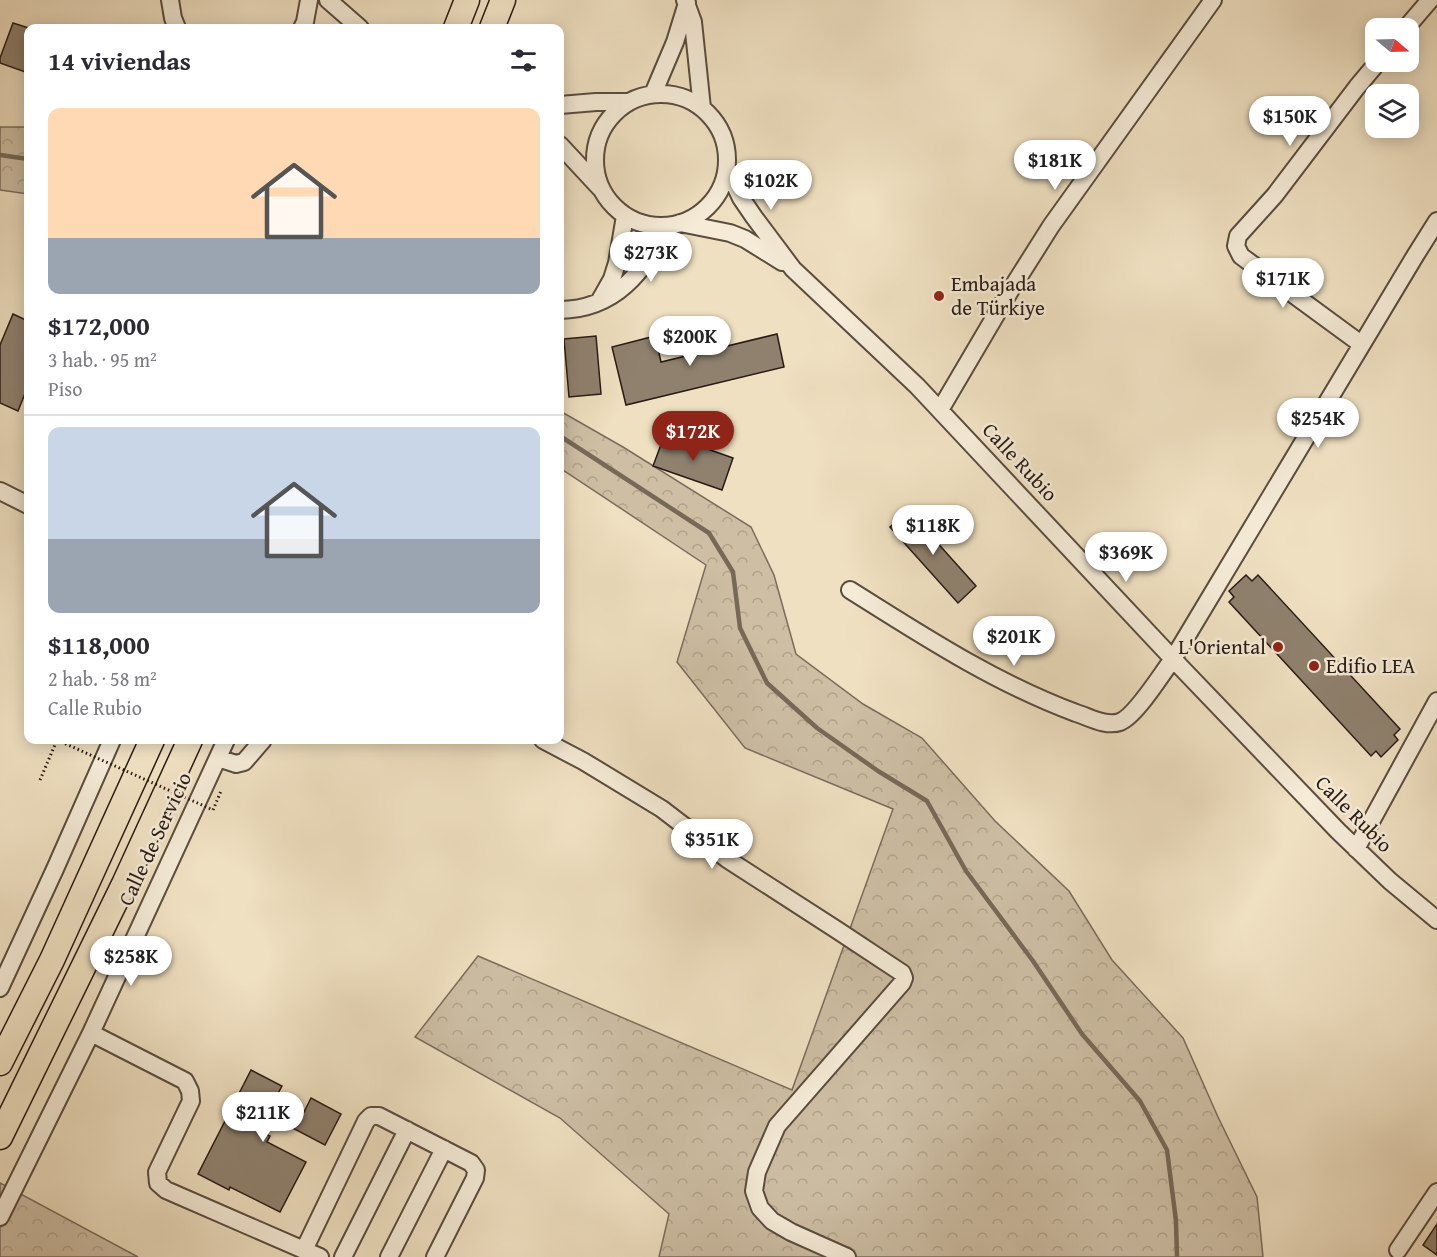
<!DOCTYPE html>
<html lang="es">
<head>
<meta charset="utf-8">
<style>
  body { margin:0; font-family:"Gentium Book Plus",serif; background:#f7f7f7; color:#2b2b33; height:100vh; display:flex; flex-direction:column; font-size:22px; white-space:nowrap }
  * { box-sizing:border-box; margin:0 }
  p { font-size:20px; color:#7c7c81 }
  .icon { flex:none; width:33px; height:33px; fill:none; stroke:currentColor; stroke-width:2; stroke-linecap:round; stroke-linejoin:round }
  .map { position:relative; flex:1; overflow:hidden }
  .details { position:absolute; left:24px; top:24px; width:540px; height:720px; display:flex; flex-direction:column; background:#fff; border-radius:12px; box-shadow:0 3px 15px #0003 }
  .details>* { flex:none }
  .needle { width:39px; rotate:109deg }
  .tools { position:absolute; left:1365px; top:18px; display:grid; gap:12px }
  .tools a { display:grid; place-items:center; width:54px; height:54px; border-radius:12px; background:#fff; box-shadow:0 3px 15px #0003; font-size:30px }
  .price { position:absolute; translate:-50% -51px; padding:0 14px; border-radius:21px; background:#fff; color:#222; font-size:20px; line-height:39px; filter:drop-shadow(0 2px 3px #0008) }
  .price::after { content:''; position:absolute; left:50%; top:36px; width:18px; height:14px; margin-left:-9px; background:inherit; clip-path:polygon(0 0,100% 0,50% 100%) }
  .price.on { background:#8f2418; color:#fff }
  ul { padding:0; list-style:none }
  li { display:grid; align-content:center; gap:12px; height:318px; padding:0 24px }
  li+li { border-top:2px solid #e1e1e2 }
  li span { display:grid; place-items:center; height:186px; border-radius:12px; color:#555 }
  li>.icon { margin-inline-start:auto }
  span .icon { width:108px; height:108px; fill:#fffc; stroke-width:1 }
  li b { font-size:26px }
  h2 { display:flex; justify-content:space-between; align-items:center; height:72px; padding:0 24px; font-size:26px }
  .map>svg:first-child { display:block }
  .forest { fill:url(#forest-crowns); stroke:#7a6c5c; stroke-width:1.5 }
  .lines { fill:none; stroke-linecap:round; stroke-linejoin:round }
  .stream { stroke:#776958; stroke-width:4.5 }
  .building { fill:#8f816e; stroke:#281a14; stroke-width:1.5 }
  .minor-casing { stroke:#5a4c3f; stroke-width:20 }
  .highway-casing { stroke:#281a14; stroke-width:27 }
  .path { stroke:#281a14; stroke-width:3; stroke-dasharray:1.5 3; stroke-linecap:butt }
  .minor { stroke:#f5ebd7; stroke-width:16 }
  .highway { stroke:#efe0c1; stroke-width:24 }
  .path-bridge { stroke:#281a14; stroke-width:3; stroke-dasharray:1.5 3; stroke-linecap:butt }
  .poi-dot { fill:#8f2418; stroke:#f5ebd7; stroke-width:2 }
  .labels { text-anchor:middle; stroke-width:5; stroke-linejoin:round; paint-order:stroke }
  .poi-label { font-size:21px; fill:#281a14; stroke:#f5ebd7; text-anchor:start }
  .street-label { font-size:21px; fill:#281a14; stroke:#f5ebd7 }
</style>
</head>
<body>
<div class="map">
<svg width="1437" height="1257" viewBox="0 0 1437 1257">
  <defs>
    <pattern id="forest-crowns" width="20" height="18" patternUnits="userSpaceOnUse" patternTransform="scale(1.5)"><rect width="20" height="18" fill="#cdbea4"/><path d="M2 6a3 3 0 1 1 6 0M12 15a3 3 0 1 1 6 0" fill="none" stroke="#b0a38c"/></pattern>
  </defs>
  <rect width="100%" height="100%" fill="#efe0c1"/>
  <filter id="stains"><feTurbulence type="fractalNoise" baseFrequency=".00333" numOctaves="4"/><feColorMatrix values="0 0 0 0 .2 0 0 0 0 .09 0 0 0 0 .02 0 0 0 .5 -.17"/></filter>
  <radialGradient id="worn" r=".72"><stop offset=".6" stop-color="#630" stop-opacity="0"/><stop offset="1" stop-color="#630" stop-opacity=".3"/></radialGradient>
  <path class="forest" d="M0,127H28V194L0,190Z
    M560,411L623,447L751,527L774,575L796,654L863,704L922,738L995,821L1069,891L1112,960L1183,1038L1218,1117L1257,1197L1263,1257H659L669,1214L560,1118L415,1037L478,956L792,1090L893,809L745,748L677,662L706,565L560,468Z
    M0,1183L138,1257H0Z"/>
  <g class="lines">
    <path class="stream" d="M0,155L28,159
      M560,436L709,533L733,572L740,628L767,683L817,728L878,771L927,801L966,871L1033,961L1082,1034L1140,1101L1167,1150L1176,1221L1177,1257"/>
  </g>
  <path class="building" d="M13,23L29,28L28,73L0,63V58Z
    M13,314L28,321V386L18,411L0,403V345Z
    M777,334L784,367L626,405L612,347L655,336L661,362Z
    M596,336L601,394L569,397L564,339Z
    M665,434L733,458L722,490L653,466Z
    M908,510L976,586L958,603L890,527Z
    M1246,575L1252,581L1258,575L1400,729L1394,735L1398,740L1381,757L1376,751L1371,756L1229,602L1234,597L1229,591Z
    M251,1070L282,1086L276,1097L304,1112L311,1098L341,1114L325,1145L268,1115L259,1131L270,1136L267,1142L306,1162L280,1212L230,1187L229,1190L198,1174Z
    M1437,1224V1255L1423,1245Z"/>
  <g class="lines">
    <defs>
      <path id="minor" d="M170,0L173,18L177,28
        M328,0L360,28
        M685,0L693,22L702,108
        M302,28L305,22L309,0
        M1406,28L1430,0
        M653,94L675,42L687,3
        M595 160a66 66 0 1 1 132 0a66 66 0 1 1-132 0Z
        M560,105L596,102H629
        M560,145L600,188
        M727,168L741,198L754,217L793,269L917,386L1173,659L1338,831L1390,881L1437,920
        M680,223L730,233L745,239L782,262
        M599,302L612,279L617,263L625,216
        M560,310C617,309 642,272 669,226
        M1361,344L1241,256L1236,246L1238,236L1275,195L1357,87L1378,62
        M940,410L1010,291L1051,226L1213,0
        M0,491L28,505
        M850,590C923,636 995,683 1076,713C1089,717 1106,727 1120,722C1136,716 1162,673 1173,659L1415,256L1437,221
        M543,740L583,761L662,809L727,859L837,930L902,973L904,978L902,983L777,1126L757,1172L754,1191L760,1208L772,1221L791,1232L847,1257
        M218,758L236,764L244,762L263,740
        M1356,849L1437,701
        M0,988L55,869L112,740
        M91,1033L185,1081L190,1091L191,1101L157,1172L158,1183L166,1190L320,1257
        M0,1217L91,1033L226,740
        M304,1250L366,1121L371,1116H379L471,1163L476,1170L475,1178L435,1257
        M1398,1250L1437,1192
        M343,1257L407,1130
        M389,1257L444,1149"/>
      <path id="highway" d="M456,28L467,0
        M492,28L503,0
        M0,1063L52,960L152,740
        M0,1137L124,884L190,740"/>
    </defs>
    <use href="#minor" class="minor-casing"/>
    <use href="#highway" class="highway-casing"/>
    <path class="path" d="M40,780L57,740
      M213,810L221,791"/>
    <use href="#minor" class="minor"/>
    <use href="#highway" class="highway"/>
    <path class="path-bridge" d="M57,740L213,810"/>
  </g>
  <g class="poi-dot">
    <circle cx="939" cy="296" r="6"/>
    <circle cx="1278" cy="647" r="6"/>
    <circle cx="1314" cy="666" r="6"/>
  </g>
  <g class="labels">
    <g class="poi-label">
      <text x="951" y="291">Embajada<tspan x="951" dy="24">de Türkiye</tspan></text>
      <text x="1266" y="654" text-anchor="end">L'Oriental</text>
      <text x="1326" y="673">Edifio LEA</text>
    </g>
    <g class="street-label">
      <text transform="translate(1020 462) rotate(47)" y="7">Calle Rubio</text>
      <text transform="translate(1354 814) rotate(45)" y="7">Calle Rubio</text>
      <text transform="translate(155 839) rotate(-65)" y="7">Calle de Servicio</text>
    </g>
  </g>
  <rect width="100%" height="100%" filter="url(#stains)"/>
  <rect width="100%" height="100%" fill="url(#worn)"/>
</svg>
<div class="tools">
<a><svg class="needle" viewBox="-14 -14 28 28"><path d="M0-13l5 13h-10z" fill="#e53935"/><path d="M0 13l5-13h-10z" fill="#7c7c81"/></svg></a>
<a><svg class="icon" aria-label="layers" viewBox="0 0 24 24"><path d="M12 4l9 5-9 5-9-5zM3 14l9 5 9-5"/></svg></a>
</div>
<b class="price" style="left:1290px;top:147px">$150K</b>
<b class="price" style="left:1055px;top:191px">$181K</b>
<b class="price" style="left:771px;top:211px">$102K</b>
<b class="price" style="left:651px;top:283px">$273K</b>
<b class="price" style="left:1283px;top:309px">$171K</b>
<b class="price" style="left:690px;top:367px">$200K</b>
<b class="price" style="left:1318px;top:449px">$254K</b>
<b class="price on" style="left:693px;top:462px">$172K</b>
<b class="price" style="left:933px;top:556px">$118K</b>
<b class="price" style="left:1126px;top:583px">$369K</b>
<b class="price" style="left:1014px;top:667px">$201K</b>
<b class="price" style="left:712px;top:870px">$351K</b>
<b class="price" style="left:131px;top:987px">$258K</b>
<b class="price" style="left:263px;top:1143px">$211K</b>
<section class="details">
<h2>14 viviendas<svg class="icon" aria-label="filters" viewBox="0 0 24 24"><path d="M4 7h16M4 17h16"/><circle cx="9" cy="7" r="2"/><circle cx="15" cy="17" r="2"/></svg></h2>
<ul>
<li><span style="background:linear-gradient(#ffd9b3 70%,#9aa5b1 0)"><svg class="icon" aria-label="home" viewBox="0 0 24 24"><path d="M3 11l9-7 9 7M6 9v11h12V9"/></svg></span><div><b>$172,000</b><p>3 hab. · 95 m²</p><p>Piso</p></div></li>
<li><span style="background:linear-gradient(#c9d6e8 60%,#9aa5b1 0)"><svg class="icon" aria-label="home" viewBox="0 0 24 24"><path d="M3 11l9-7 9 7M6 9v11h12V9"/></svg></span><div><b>$118,000</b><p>2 hab. · 58 m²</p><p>Calle Rubio</p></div></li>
</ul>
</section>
</div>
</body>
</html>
